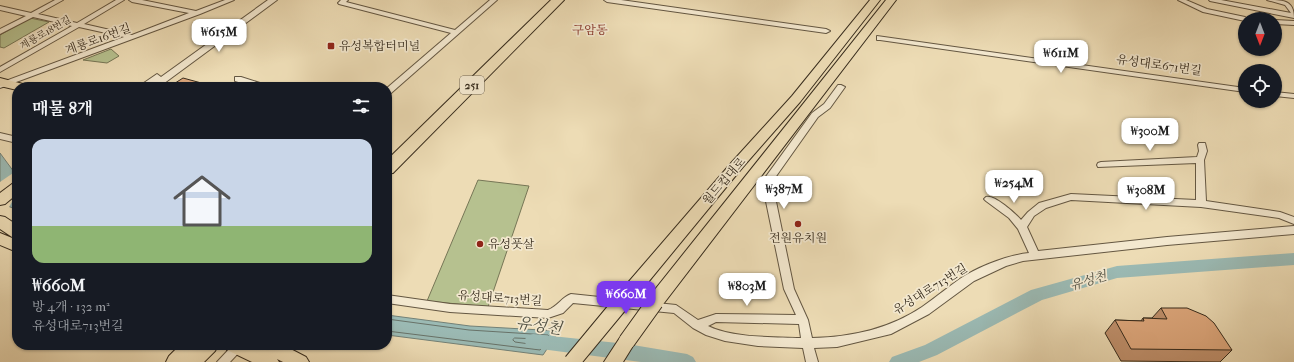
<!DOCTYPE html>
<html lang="ko">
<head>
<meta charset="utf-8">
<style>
  body { margin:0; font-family:"IM FELL French Canon","Noto Serif KR",serif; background:#242831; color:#f1f3f6; height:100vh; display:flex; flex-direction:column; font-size:15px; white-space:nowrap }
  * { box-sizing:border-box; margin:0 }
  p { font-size:13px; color:#9ea1a6 }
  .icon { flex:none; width:22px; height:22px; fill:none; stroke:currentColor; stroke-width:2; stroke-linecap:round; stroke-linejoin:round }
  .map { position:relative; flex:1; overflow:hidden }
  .panel { position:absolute; left:12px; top:82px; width:380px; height:268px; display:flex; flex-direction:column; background:#171b24; border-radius:16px; box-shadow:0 1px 3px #0004 }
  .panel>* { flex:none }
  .needle { width:26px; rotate:180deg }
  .buttons { position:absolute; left:1238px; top:12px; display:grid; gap:8px }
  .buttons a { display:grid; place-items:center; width:44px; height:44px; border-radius:50%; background:#171b24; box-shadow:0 1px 3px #0004; font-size:20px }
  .price { position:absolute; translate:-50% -34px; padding:0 9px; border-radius:8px; background:#fff; color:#222; font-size:13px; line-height:26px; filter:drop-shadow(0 1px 2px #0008) }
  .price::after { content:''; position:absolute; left:50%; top:24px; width:12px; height:9px; margin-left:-6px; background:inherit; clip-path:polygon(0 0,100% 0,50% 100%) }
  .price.current { background:#7c3aed; color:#fff }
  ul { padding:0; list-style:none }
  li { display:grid; align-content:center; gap:8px; height:212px; padding:0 20px }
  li+li { border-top:1px solid #363941 }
  li span { display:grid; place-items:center; height:124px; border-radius:12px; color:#555 }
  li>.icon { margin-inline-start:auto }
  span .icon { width:72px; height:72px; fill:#fffc; stroke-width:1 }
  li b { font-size:17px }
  h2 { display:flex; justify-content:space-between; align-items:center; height:48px; padding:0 20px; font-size:17px }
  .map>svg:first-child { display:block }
  .green { fill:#b6c18f; stroke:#767656 }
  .water { fill:#9bbab4; stroke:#738177 }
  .pier { fill:#eddcb5 }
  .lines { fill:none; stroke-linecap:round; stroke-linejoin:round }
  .shore { stroke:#687268; stroke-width:1 }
  .river { fill:#9bbab4; fill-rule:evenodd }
  .minor-casing { stroke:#645742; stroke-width:2 }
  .tertiary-casing { stroke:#645742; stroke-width:2 }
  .primary-casing { stroke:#362b1c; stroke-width:2 }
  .motorway-casing { stroke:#362b1c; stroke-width:2 }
  .minor { fill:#f3e8cf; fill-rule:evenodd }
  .tertiary { fill:#f3e8cf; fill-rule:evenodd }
  .primary { fill:#eddcb5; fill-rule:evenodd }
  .motorway { fill:#eddcb5; fill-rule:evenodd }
  .primary-bridge-casing { stroke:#362b1c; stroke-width:18; stroke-linecap:butt }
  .primary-bridge { stroke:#eddcb5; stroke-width:16 }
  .wall { fill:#bf906c; stroke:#362b1c }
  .shaded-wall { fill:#9b7658; stroke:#362b1c }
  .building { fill:#dea87d; stroke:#362b1c }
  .poi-dot { fill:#8f2418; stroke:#f3e8cf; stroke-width:1.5 }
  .labels { text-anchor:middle; stroke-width:3.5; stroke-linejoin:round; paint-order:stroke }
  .far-street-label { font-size:10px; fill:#362b1c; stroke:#f3e8cf }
  .shield { fill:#f3e8cf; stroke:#6f6452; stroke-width:1 }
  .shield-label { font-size:11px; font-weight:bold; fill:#362b1c }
  .far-quarter-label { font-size:12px; fill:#7a1f14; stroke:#f3e8cf }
  .street-label { font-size:12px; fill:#362b1c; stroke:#f3e8cf }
  .poi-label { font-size:12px; fill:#362b1c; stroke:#f3e8cf; text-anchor:start }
  .water-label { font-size:13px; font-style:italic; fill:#4f4f42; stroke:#f3e8cf }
  .near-water-label { font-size:16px; font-style:italic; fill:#4f4f42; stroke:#f3e8cf }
</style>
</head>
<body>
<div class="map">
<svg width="1294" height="362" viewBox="0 0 1294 362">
  <rect width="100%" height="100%" fill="#eddcb5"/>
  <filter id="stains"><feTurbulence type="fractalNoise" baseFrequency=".005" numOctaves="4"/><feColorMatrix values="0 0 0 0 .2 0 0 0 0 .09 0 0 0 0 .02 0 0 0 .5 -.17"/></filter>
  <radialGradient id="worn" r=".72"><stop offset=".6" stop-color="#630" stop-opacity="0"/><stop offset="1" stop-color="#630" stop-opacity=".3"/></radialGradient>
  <path class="green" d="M30,18L49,22L4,48L0,47V35Z
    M111,49L119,56L107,63L83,60Z
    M478,180L529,186L488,307L427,301Z"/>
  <path class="water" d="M0,153L17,176V210L8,206L0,197Z
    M387,315L470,326L559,331L543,355L387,335Z"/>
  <path class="pier" d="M16,171L17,173V197L13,200L8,209L0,200V182Z"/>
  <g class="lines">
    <path class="shore" d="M387,319L469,330L548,335L550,337L540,350L387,331
      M515,338L539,339L540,341L537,345L515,342L513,340Z"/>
    <path class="river" d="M1294,253V265L1117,278L1042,300L937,355L919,362H889L892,357L925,345L1031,290L1117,266Z
      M533,334L627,344L687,354L693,357L696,362H641L533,348L527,346L524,341L527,336Z"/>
    <defs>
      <path id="minor" d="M55,0H63L38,14L77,23L116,0H124L84,24L132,35L189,13L132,2L129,0H142L196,11L225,0H234L200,14L0,88V83L124,37L79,27L0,72V67L72,26L33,17L0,34V29L26,16L0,10V6L31,13Z
        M341,0H348L346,2L455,30L490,0H497L390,94H387V88L451,33L339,4L338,3Z
        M604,0H621L826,29L830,31L826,33L607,2Z
        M1178,0H1186L1207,9L1245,17L1248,19H1245V21L1203,12Z
        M1209,0H1221L1291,13L1285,5L1267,0C1283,0 1294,0 1294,18L1210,1Z
        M1275,20L1294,21V25L1275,24Z
        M877,36L1245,88V92L880,40H877Z
        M235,77H241L266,85L267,87H255L235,81Z
        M838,85H841L845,87L830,108L818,117L772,182L794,289L808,320L812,338C852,337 889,329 922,307C937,297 951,284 966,275C983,265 1009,255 1029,253L1018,229L1009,218L986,201L984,199L986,197C994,194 1015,213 1021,220L1028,212L1039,203L1071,194L1196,200V163L1098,167L1097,165L1098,163L1101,162L1197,157L1199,151L1198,145L1199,143H1205L1207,151L1204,160L1206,201L1280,212L1294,217V224L1279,218L1201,207L1071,200L1046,208L1034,216L1027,227L1038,251L1167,237L1294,226V234L1167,245L1023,261L1006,266L974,281L929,314L891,334L837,347L814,348L818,362H806L803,348L758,346L725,341L706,335L693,328L674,313L573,303L563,313L548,318L450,312L387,303V295L450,304L548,310C558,306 562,297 571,294L676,305L698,320L716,314L796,315L784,289L762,182L812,113L824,104ZM716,322L799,324L801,338C775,337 731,338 708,326Z
        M1275,92L1294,94V98L1275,96Z
        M0,133L17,137V143L0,139Z
        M233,345H243L244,347L230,362H217Z"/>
      <path id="tertiary" d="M268,0H277L159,87H138L157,74L161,77Z"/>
      <path id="primary" d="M870,0H880L800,102L742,168L631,303L625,305L619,303L617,298L619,293L732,162L792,96Z
        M886,0H896L661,307L655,309L649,307L647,302L649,297Z
        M0,78L23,84L25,87H17V90L0,86Z
        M17,182V194L5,204L0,205V193L12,184Z
        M0,216L5,217L17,225V239L12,237L0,229Z
        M0,233L17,240V252L0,245Z
        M627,334L633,336L636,341L623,362H604L621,336Z
        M224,345H251L259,349L257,345H283L306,357L309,362H283L277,359L279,362H252L227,350Z"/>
      <path id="motorway" d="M551,0H564L393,173L387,174V160Z
        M180,345H218L215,351L204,362H166L169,356Z"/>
    </defs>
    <use href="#minor" class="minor-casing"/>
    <use href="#tertiary" class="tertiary-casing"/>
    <use href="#primary" class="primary-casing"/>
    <use href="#motorway" class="motorway-casing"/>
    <use href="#minor" class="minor"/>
    <use href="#tertiary" class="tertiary"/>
    <use href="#primary" class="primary"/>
    <use href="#motorway" class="motorway"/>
    <defs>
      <path id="primary-bridge" d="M627,341L655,302
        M572,362L625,298"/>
    </defs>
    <use href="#primary-bridge" class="primary-bridge-casing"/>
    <use href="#primary-bridge" class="primary-bridge"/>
  </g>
  <path class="wall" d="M1161,308L1232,350L1220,362L1121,361L1105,333L1115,320L1141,321L1143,318H1152Z"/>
  <path class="shaded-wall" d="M205,84L206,87H200Z"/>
  <path class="building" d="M183,78L205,84L200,87H169Z
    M1161,308H1187L1206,316L1214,323L1232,350L1131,349L1115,320L1144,321L1143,318L1167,319Z"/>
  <g class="poi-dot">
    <rect x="327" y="42" width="8" height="8" rx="2"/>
    <circle cx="798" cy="224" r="4"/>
    <circle cx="480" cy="244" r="4"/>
  </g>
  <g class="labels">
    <g class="far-street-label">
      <text transform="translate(45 32) rotate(-30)" y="4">계룡로18번길</text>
    </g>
    <rect class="shield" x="460" y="76" width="24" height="18" rx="3"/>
    <g class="shield-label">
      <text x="472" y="89">251</text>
    </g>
    <g class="far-quarter-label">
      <text x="590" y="34">구암동</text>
    </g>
    <g class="street-label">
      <text transform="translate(98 39) rotate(-20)" y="4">계룡로16번길</text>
      <text transform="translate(1159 65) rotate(8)" y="4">유성대로671번길</text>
      <text transform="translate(724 181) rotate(-49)" y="4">월드컵대로</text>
      <text transform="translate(930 289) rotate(-32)" y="4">유성대로713번길</text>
      <text transform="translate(500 298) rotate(4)" y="4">유성대로713번길</text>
    </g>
    <g class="poi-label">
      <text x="339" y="50">유성복합터미널</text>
      <text x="798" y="242" text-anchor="middle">전원유치원</text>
      <text x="488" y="248">유성풋살</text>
    </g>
    <g class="water-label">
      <text transform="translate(1088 280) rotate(-17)" y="5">유성천</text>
    </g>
    <g class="near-water-label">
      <text transform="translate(539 325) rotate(8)" y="6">유성천</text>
    </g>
  </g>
  <rect width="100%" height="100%" filter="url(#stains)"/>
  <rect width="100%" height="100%" fill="url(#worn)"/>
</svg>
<div class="buttons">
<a><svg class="needle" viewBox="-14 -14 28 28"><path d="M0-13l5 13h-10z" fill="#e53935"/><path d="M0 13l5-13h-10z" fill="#9ea1a6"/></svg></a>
<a><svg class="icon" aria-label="locate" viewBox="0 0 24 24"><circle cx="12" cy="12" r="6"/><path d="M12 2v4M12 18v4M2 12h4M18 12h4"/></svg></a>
</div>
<b class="price" style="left:219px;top:53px">₩615M</b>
<b class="price" style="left:1061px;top:74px">₩611M</b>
<b class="price" style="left:1150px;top:152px">₩300M</b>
<b class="price" style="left:1014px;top:204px">₩254M</b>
<b class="price" style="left:784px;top:210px">₩387M</b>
<b class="price" style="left:1146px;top:211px">₩308M</b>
<b class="price" style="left:747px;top:307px">₩803M</b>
<b class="price current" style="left:626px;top:315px">₩660M</b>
<section class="panel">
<h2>매물 8개<svg class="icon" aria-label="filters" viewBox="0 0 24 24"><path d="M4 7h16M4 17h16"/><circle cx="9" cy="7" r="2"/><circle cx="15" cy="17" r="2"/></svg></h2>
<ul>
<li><span style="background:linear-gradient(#c9d6e8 70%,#8fb573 0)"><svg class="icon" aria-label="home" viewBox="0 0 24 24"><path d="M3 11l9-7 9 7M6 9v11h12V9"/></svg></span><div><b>₩660M</b><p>방 4개 · 132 m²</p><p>유성대로713번길</p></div></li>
</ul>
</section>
</div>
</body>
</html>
